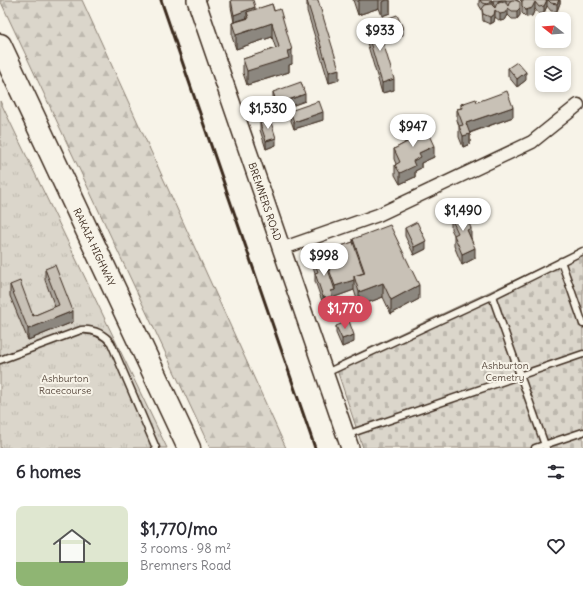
<!DOCTYPE html>
<html lang="en">
<head>
<meta charset="utf-8">
<style>
  body { margin:0; font-family:Delius,sans-serif; background:#f7f7f7; color:#2b2b33; height:100vh; display:flex; flex-direction:column; font-size:15px; white-space:nowrap }
  * { box-sizing:border-box; margin:0 }
  p { font-size:13px; color:#7c7c81 }
  .icon { flex:none; width:22px; height:22px; fill:none; stroke:currentColor; stroke-width:2; stroke-linecap:round; stroke-linejoin:round }
  .map { position:relative; height:448px; overflow:hidden }
  .drawer { display:flex; flex-direction:column; background:#fff; flex:1 }
  .drawer>* { flex:none }
  .needle { width:26px; rotate:287deg }
  .controls { position:absolute; left:535px; top:12px; display:grid; gap:8px }
  .controls a { display:grid; place-items:center; width:36px; height:36px; border-radius:8px; background:#fff; box-shadow:0 2px 6px #0003; font-size:20px }
  .price { position:absolute; translate:-50% -34px; padding:0 9px; border-radius:14px; background:#fff; color:#222; font-size:13px; line-height:26px; filter:drop-shadow(0 1px 2px #0008) }
  .price::after { content:''; position:absolute; left:50%; top:24px; width:12px; height:9px; margin-left:-6px; background:inherit; clip-path:polygon(0 0,100% 0,50% 100%) }
  .price.selected { background:#d1495b; color:#fff }
  ul { padding:0; list-style:none }
  li { display:flex; align-items:center; gap:12px; height:100px; padding:0 16px }
  li span { display:grid; place-items:center; flex:none; width:112px; height:80px; border-radius:8px; color:#555 }
  li>.icon { margin-inline-start:auto }
  span .icon { width:48px; height:48px; fill:#fffc; stroke-width:1 }
  li b { font-size:17px }
  h2 { display:flex; justify-content:space-between; align-items:center; height:48px; padding:0 16px; font-size:17px }
  .map>svg:first-child { display:block }
  .forest { fill:url(#forest-firs); stroke:#8b8074 }
  .cemetery { fill:url(#cemetery-stones); stroke:#8b8074 }
  .park { fill:url(#park-tufts); stroke:#8b8074 }
  .lines { fill:none; stroke-linecap:round; stroke-linejoin:round }
  .lane-casing { stroke:#3b2a1e; stroke-width:9 }
  .street-casing { stroke:#3b2a1e; stroke-width:15 }
  .secondary-casing { stroke:#3b2a1e; stroke-width:20 }
  .highway-casing { stroke:#3b2a1e; stroke-width:25 }
  .lane { stroke:#f7f3e8; stroke-width:6 }
  .street { stroke:#f7f3e8; stroke-width:12 }
  .secondary { stroke:#f7f3e8; stroke-width:17 }
  .highway { stroke:#f7f3e8; stroke-width:22 }
  .rail { stroke:#3b2a1e; stroke-width:3 }
  .wall { fill:#aca69d; stroke:#3b2a1e }
  .shaded-wall { fill:#8c877f; stroke:#3b2a1e }
  .building { fill:#c8c1b6; stroke:#3b2a1e }
  .labels { text-anchor:middle; stroke-width:4; stroke-linejoin:round; paint-order:stroke }
  .street-label { font-size:10px; fill:#3b2a1e; stroke:#f7f3e8 }
  .park-label { font-size:10px; fill:#5b4c41; stroke:#f7f3e8 }
</style>
</head>
<body>
<div class="map">
<svg width="583" height="448" viewBox="0 0 583 448">
  <defs>
    <pattern id="forest-firs" width="22" height="20" patternUnits="userSpaceOnUse"><rect width="22" height="20" fill="#dbd6cb"/><path d="M5 1l3.5 6h-7zM16 11l3.5 6h-7z" fill="#bdb8ae"/></pattern>
    <pattern id="cemetery-stones" width="16" height="16" patternUnits="userSpaceOnUse"><rect width="16" height="16" fill="#dbd6cb"/><path d="M2 7V4a2 2 0 0 1 4 0v3zM10 15v-3a2 2 0 0 1 4 0v3z" fill="#bdb8ae"/></pattern>
    <pattern id="park-tufts" width="24" height="20" patternUnits="userSpaceOnUse"><rect width="24" height="20" fill="#dbd6cb"/><path d="M3 7l-1-3M5 7V3M7 7l1-3M15 17l-1-3M17 17v-4M19 17l1-3" fill="none" stroke="#bdb8ae"/></pattern>
  </defs>
  <rect width="100%" height="100%" fill="#f7f3e8"/>
  <filter id="ink" filterUnits="userSpaceOnUse"><feTurbulence type="fractalNoise" baseFrequency=".025" numOctaves="2"/><feDisplacementMap in="SourceGraphic" scale="8" xChannelSelector="R" yChannelSelector="G"/><feConvolveMatrix kernelMatrix="1 2 1 2 8 2 1 2 1" color-interpolation-filters="sRGB"/></filter>
  <g filter="url(#ink)">
    <path class="forest" d="M0,0H82L286,448H210Z"/>
    <path class="cemetery" d="M583,248V448H363L335,364Z"/>
    <path class="park" d="M0,101L167,448H0Z"/>
    <g class="lines">
      <defs>
        <path id="lane" d="M561,261L583,324
          M492,296L546,448
          M0,360L81,330C94,329 103,333 111,343L156,448
          M326,373L492,296L583,251
          M346,435L583,354
          M535,448L583,432"/>
        <path id="street" d="M281,249L378,215L532,142L578,105"/>
        <g id="secondary">
          <path id="s1" d="M196,0L350,448"/>
        </g>
        <g id="highway">
          <path id="s2" d="M0,45L189,448"/>
        </g>
      </defs>
      <use href="#lane" class="lane-casing"/>
      <use href="#street" class="street-casing"/>
      <use href="#secondary" class="secondary-casing"/>
      <use href="#highway" class="highway-casing"/>
      <use href="#lane" class="lane"/>
      <use href="#street" class="street"/>
      <use href="#secondary" class="secondary"/>
      <use href="#highway" class="highway"/>
      <path class="rail" d="M161,0L315,448"/>
    </g>
    <path class="wall" d="M231,0L255,10L272,4L292,64L289,65V72L247,85L243,73V59L276,49L272,37L236,49L232,37V23L247,18L234,22L231,7Z
      M353,0H390V13L382,16L379,8L358,15Z
      M479,0H492V6L495,8L496,7L494,6L493,0H518V1L520,15L517,19H512L508,15L505,20L500,21L495,17L494,22L490,24L483,21L482,10L479,5Z
      M520,0H533L534,1L535,0H560V3L557,11H551L547,6L544,13L539,14L535,9L532,16L526,17L522,13V2Z
      M307,1L339,80L329,83L307,11Z
      M389,18L403,35L394,39L389,25Z
      M365,25L394,90L382,93L365,36Z
      M508,68L526,80L517,87L508,76Z
      M273,92L305,101L277,111L273,99Z
      M477,102L513,117L470,133V144L463,147L459,137V126L457,120V109L461,108V104Z
      M290,111L323,120L294,129L290,118Z
      M260,123L276,145L266,149L260,130Z
      M405,133L434,157L421,163V168L415,171V177L400,184L395,175V165L396,164L394,159V149L405,143Z
      M454,215L471,238L475,258L462,265L454,246V235L451,229V218L454,217Z
      M405,228L426,249L414,255L405,236Z
      M353,239L419,299L391,314L383,297L359,306L354,290L332,298V303L326,306L325,303L323,304L315,281V273L313,266V258L323,255V252L353,242Z
      M45,269L73,322L28,340L10,296V285L33,316L55,307L45,280Z
      M336,326L354,342L342,347L336,333Z"/>
    <path class="shaded-wall" d="M361,0H379V8L358,15V1Z
      M387,0H390V13L382,16V2Z
      M491,0H492V5L491,9L487,12V4Z
      M501,0H506V2L504,6L498,8V1Z
      M547,0V6L544,13V6Z
      M559,0H560V3L557,11V4Z
      M535,2V9L532,16L526,17V10Z
      M255,7V15L247,12V18L234,22V15Z
      M508,8V15L505,20L500,21V14Z
      M520,8V15L517,19V11Z
      M495,10V17L494,22L490,24V17Z
      M272,23V37L236,49V35Z
      M403,28V35L394,39V31Z
      M292,50V64L289,65V72L247,85V71L287,51Z
      M339,69V80L329,83V72Z
      M526,72V80L517,87V79Z
      M394,79V90L382,93V83Z
      M305,94V101L277,111V104Z
      M513,107V117L466,134V123Z
      M323,112V120L294,129V122Z
      M470,134V144L463,147V136Z
      M276,138V145L266,149V141Z
      M434,146V157L421,163V168L415,171V177L400,184V173L413,161L419,153Z
      M471,228V239L467,230Z
      M426,241V249L414,255V247Z
      M475,248V258L462,265V254Z
      M354,280V290L332,298V303L326,306V298L331,291L335,290V286Z
      M383,283V297L359,306V292Z
      M419,285V299L391,314V300Z
      M325,296V303L323,304V297Z
      M73,311V322L28,340V329Z
      M354,335V342L342,347V339Z"/>
    <path class="building" d="M231,0H253L255,7L234,15Z
      M309,0H318L339,69L329,72L307,1Z
      M480,0H491V2L487,4L482,3Z
      M512,0H515L520,2V8L517,11H512L508,8L505,13L500,14L495,10L494,15L490,17L483,14L482,9L485,5L491,4L495,8L497,3L501,1L506,3L508,6L510,1Z
      M522,0H533L534,1L535,0H547L544,6L539,7L535,2L532,8L526,10L522,6Z
      M548,0H559L557,4L551,3Z
      M272,4L274,11L280,9L292,50L287,51L289,58L247,71L243,59L279,47L272,23L236,35L232,23L249,18L247,12Z
      M397,15L403,28L394,31L389,18Z
      M377,22L394,79L382,83L365,25Z
      M517,62L526,72L517,79L508,68Z
      M301,82L305,94L277,104L273,92Z
      M507,91L513,107L466,123L470,134L463,136L459,126L463,125L457,109L462,108L461,104L476,99L477,102Z
      M319,101L323,112L294,122L290,111Z
      M270,119L276,138L266,141L260,123Z
      M424,124L434,146L419,153L421,157L413,161L415,166L400,173L395,165L400,162L394,149L409,141L405,133Z
      M463,210L471,228L467,230L475,248L462,254L454,235L458,233L451,218L455,217L454,215Z
      M417,222L426,241L414,247L405,228Z
      M390,225L419,285L391,300L383,283L359,292L354,276L365,273L353,239Z
      M353,242L364,273L354,276V280L335,286L323,252Z
      M323,255L335,290L331,291L332,296L326,298L325,296L323,297L315,273L318,272L313,258Z
      M55,265L73,311L28,329L10,285L20,281L33,316L59,305L45,269Z
      M349,321L354,335L342,339L336,326Z"/>
  </g>
  <g class="labels">
    <g class="street-label">
      <text dy="4" stroke="none"><textPath href="#s1" startOffset="213">BREMNERS ROAD</textPath></text>
      <text dy="4" stroke="none"><textPath href="#s2" startOffset="223">RAKAIA HIGHWAY</textPath></text>
    </g>
    <g class="park-label">
      <text x="505" y="369">Ashburton<tspan x="505" dy="12">Cemetry</tspan></text>
      <text x="65" y="382">Ashburton<tspan x="65" dy="12">Racecourse</tspan></text>
    </g>
  </g>
</svg>
<div class="controls">
<a><svg class="needle" viewBox="-14 -14 28 28"><path d="M0-13l5 13h-10z" fill="#e53935"/><path d="M0 13l5-13h-10z" fill="#7c7c81"/></svg></a>
<a><svg class="icon" aria-label="layers" viewBox="0 0 24 24"><path d="M12 4l9 5-9 5-9-5zM3 14l9 5 9-5"/></svg></a>
</div>
<b class="price" style="left:380px;top:52px">$933</b>
<b class="price" style="left:268px;top:130px">$1,530</b>
<b class="price" style="left:413px;top:148px">$947</b>
<b class="price" style="left:463px;top:232px">$1,490</b>
<b class="price" style="left:324px;top:277px">$998</b>
<b class="price selected" style="left:345px;top:330px">$1,770</b>
</div>
<section class="drawer">
<h2>6 homes<svg class="icon" aria-label="filters" viewBox="0 0 24 24"><path d="M4 7h16M4 17h16"/><circle cx="9" cy="7" r="2"/><circle cx="15" cy="17" r="2"/></svg></h2>
<ul>
<li><span style="background:linear-gradient(#dfe7d0 70%,#8fb573 0)"><svg class="icon" aria-label="home" viewBox="0 0 24 24"><path d="M3 11l9-7 9 7M6 9v11h12V9"/></svg></span><div><b>$1,770/mo</b><p>3 rooms · 98 m²</p><p>Bremners Road</p></div><svg class="icon" aria-label="heart" viewBox="0 0 24 24"><path d="M12 20l-8-8c-3-5 5-10 8-4 3-6 11-1 8 4z"/></svg></li>
</ul>
</section>
</body>
</html>
